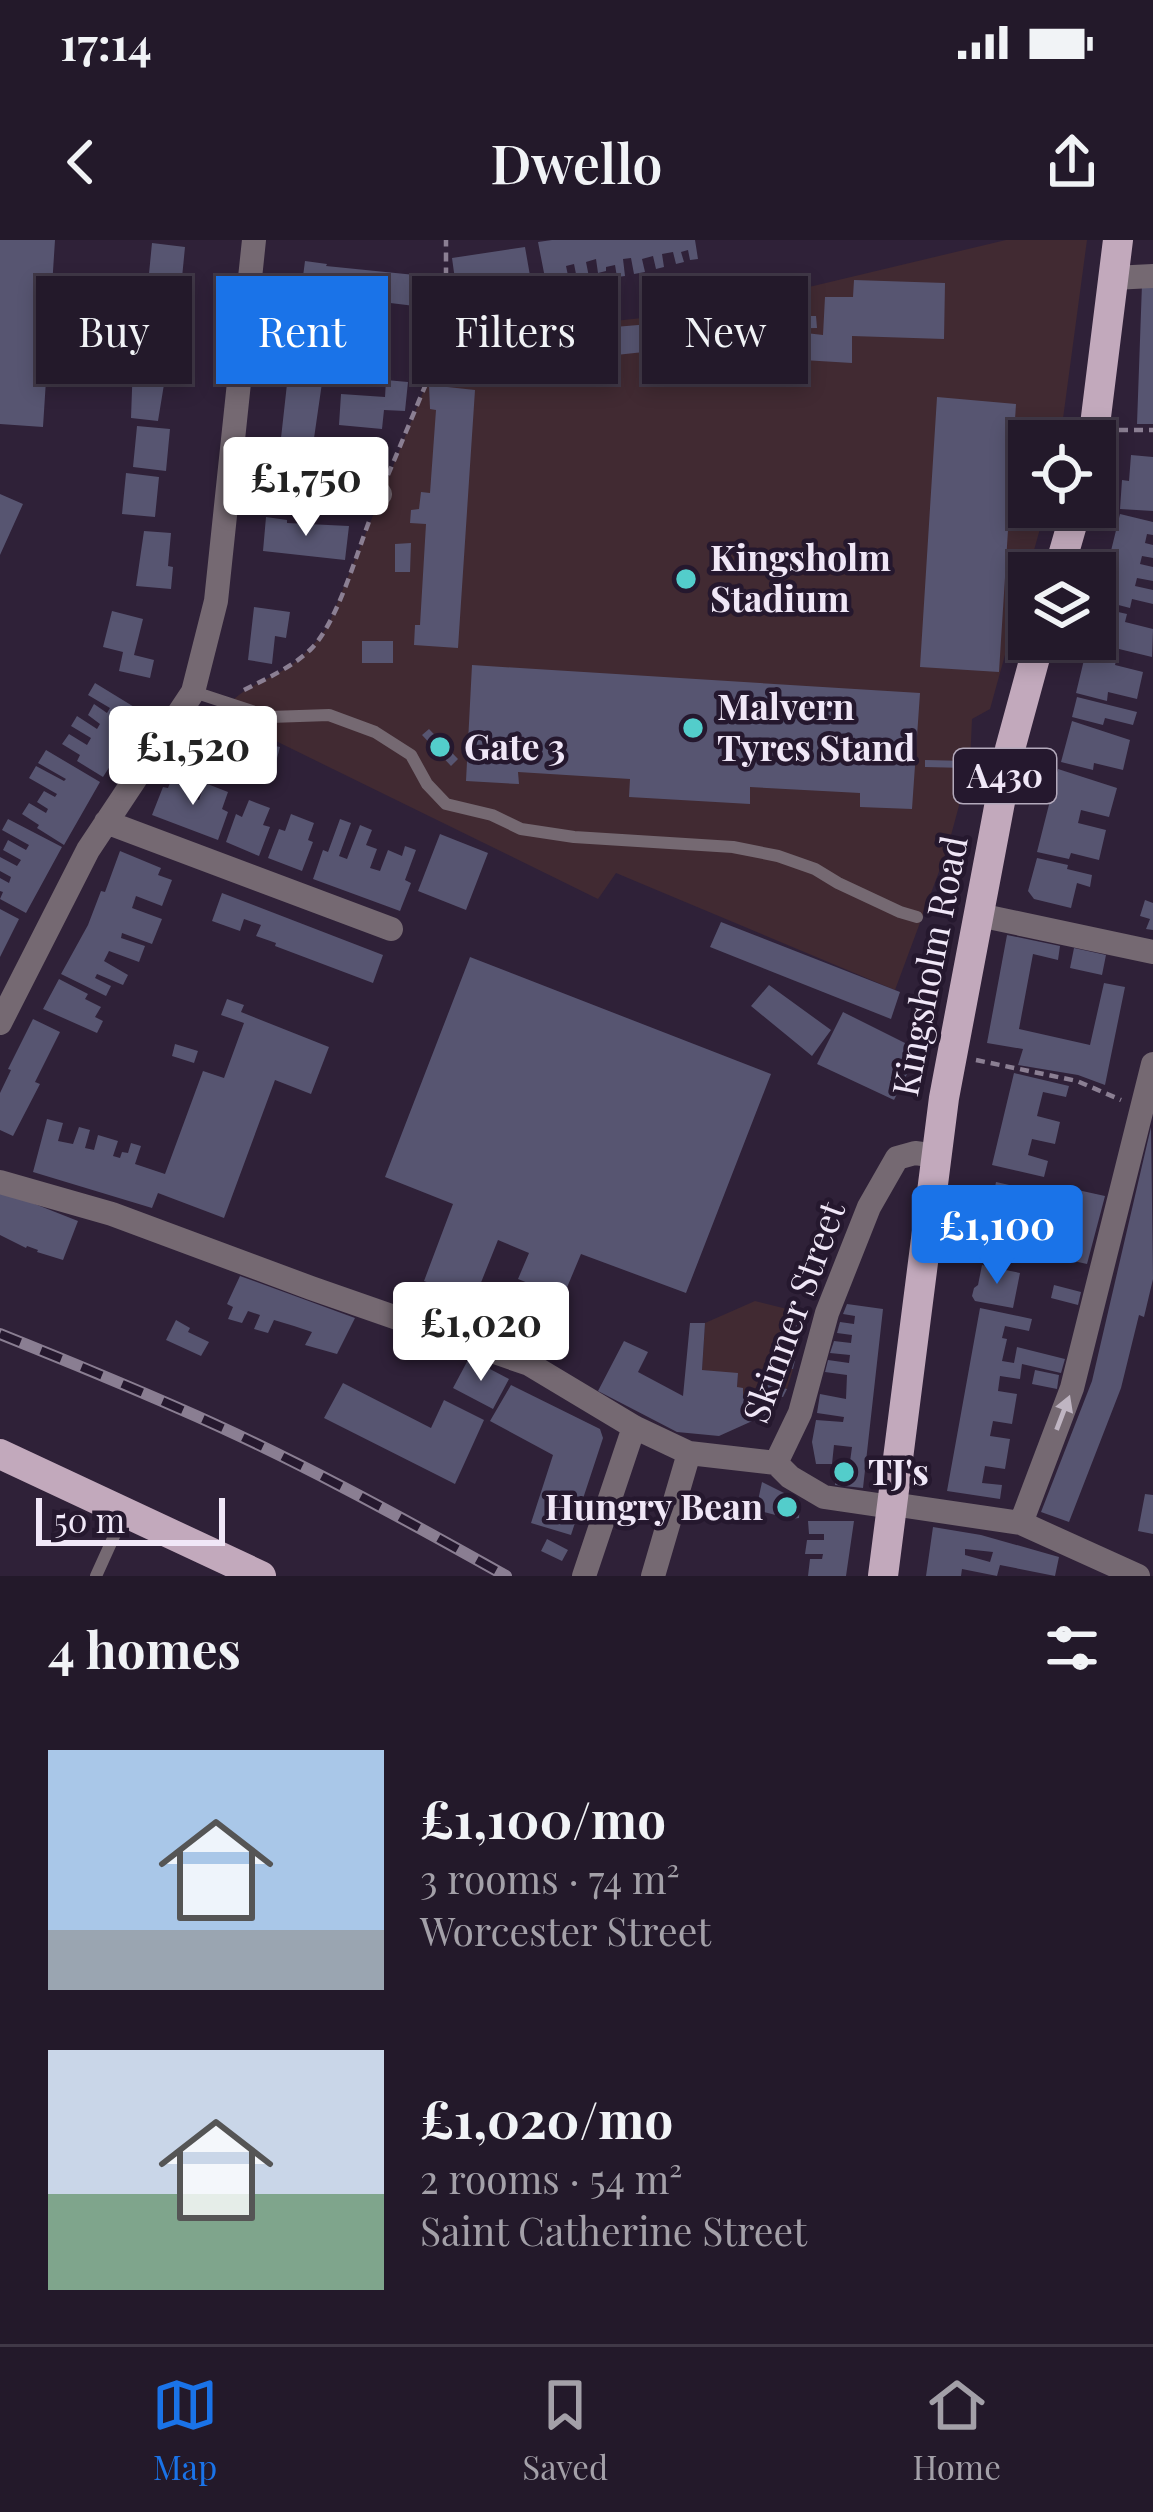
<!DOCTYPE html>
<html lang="en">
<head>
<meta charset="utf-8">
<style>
  body { margin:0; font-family:"Playfair Display",serif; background:#2f2636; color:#f1f3f6; height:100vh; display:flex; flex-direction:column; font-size:45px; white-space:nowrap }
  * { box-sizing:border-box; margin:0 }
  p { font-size:39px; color:#a3a0a8 }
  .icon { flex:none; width:66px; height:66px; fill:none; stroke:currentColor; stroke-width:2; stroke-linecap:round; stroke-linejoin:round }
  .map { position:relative; height:1336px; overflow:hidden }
  .details { display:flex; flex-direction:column; background:#23192a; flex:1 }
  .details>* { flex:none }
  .banner { position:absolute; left:36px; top:36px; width:1083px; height:108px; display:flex; gap:24px }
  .fabs { position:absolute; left:1008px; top:180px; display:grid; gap:24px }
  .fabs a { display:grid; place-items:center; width:108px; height:108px; border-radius:0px; background:#23192a; box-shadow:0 6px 18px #0003,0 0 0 3px #403847; font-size:60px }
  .scale { position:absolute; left:36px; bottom:30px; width:189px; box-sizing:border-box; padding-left:12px; border:6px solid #f0e7f7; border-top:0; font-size:33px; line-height:42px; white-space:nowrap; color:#f0e7f7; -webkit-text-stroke:9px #25182e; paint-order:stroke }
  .price { position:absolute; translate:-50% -102px; padding:0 27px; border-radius:12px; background:#fff; color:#222; font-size:39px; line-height:78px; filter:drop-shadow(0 3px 6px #0008) }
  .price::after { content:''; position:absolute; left:50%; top:72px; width:36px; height:27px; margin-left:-18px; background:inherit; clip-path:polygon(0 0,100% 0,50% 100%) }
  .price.selected { background:#1a73e8; color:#fff }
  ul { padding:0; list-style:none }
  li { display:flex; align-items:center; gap:36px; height:300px; padding:0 48px }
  li span { display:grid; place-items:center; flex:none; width:336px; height:240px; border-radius:0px; color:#555 }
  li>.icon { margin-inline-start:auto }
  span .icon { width:144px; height:144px; fill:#fffc; stroke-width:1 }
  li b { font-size:51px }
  h2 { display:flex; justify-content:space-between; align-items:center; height:144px; padding:0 48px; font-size:51px }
  .chip { padding:0 42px; border-radius:0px; background:#23192a; box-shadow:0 6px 18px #0003,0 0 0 3px #403847; font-size:42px; line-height:108px }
  .chip.selected { background:#1a73e8; color:#fff }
  .status { display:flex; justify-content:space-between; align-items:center; height:84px; padding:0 60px; background:#23192a; direction:ltr }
  .status svg { height:33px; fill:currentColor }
  header { display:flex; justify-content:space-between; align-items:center; height:156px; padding:0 48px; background:#23192a; font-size:54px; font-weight:600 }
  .menu { display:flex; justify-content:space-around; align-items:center; height:168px; border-top:3px solid #403847; background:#23192a; font-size:33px; color:#a3a0a8 }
  .menu a { display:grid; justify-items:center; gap:6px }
  .menu .selected { color:#1a73e8 }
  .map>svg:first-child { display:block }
  .green { fill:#412a32 }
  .building { fill:#575571; fill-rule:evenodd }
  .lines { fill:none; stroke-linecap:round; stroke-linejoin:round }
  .path { stroke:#8b7f93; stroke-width:4.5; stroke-dasharray:9 6; stroke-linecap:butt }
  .lane { stroke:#756972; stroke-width:12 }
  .street { stroke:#756972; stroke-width:24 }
  .primary { stroke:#c2a9bc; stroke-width:30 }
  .rail-casing { stroke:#8a7e92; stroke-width:12 }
  .rail { stroke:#25182e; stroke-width:8; stroke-dasharray:22; stroke-linecap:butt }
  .oneway { fill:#bfb5c2 }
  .poi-dot { fill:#53cdcb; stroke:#25182e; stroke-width:4.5 }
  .labels { text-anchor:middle; stroke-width:9; stroke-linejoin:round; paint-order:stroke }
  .shield { fill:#25182e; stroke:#b3a9bb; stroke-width:3 }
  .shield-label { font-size:33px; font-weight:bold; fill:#f0e7f7 }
  .poi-label { font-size:36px; font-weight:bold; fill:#f0e7f7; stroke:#25182e; text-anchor:start }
  .street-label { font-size:36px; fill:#f0e7f7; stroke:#25182e }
</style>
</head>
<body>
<div class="status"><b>17:14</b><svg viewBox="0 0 49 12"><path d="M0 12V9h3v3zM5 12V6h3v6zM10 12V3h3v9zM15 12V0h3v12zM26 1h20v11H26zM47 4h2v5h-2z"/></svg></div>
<header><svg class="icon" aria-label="back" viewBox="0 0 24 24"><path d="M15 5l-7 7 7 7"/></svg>Dwello<svg class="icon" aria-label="share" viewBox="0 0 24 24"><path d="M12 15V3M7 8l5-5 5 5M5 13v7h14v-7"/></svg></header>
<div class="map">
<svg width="1153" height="1336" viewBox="0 0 1153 1336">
  <rect width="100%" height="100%" fill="#2f2138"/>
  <path class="green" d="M1006,0H1087L1060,201H1029V267H1046L990,469L972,479L970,525L947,610L895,750L616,633L598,659L233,480L229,464C246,446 267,440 287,428C304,417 316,403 328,386L446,96L520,91L708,71Z
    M755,1061L787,1069L771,1123L793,1129L787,1149L768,1144L766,1154L746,1161V1156H743L737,1147L738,1134L702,1130L705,1083Z"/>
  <path class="building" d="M0,0H55L43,187L0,184Z
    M552,0H695L698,19L690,20L688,10L681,12L684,22L676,24L673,12L662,14L664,27L656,29L653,16L642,19L645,32L634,34L631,18L623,19L625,36L617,37L615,25L606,27V31L598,33L596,19L586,22L589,37L577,39L574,24L566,26L570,45L559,47L557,35L545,38L538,2Z
    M152,3L185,7L181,48L148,44Z
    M525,7L532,47L523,49L521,36L513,38L515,52L505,54L502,39L494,40L496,54L487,55L485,44L477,45L478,57L467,58L465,46L456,47L452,18Z
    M305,21L327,24L326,26L435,37L431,68L301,52Z
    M854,40L945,43L944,99L852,96V123L653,111L461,132L441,125L449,105L459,100L650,84L771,89L823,95L825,57H853Z
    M1142,44H1153V184H1137Z
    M151,60L183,64L181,83L172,82L168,119L137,115L141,79H149Z
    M557,64L560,85L541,88L538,67Z
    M270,66L306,71L304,90L267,85Z
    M770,76H816L817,88L771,89Z
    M278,93L312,97L309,128L324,129L311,219L279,216L289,126L274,124L275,115L271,114L272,101L277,102Z
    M133,122L167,126L158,181L131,178Z
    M386,140L408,142L405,171L384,170L382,189L339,185L341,154L385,157Z
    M429,145L475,150L458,408L414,405L415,385H420L426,284L410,283L411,270L419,269L421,252L430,253L436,170L430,169Z
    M937,157L1016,164L999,432L920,427Z
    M137,186L170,189L166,231L133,227Z
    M1131,215L1153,217V271L1120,269L1122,240L1129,241Z
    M126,233L159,237L155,277L122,274Z
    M0,254L23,264L0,315Z
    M1120,274L1153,282V295L1147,294L1145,303L1153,305V318L1142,316L1140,324L1153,327V341L1137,338L1135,346L1153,350V364L1132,359L1130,368L1099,360Z
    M266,277L287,280V283L349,286L345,320L263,311Z
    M144,291L171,293L168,326L173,327L171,349L136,346Z
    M411,303L410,332H395V304Z
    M254,367L290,372L286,398L275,396L272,424L248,420Z
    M1096,367L1127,374L1125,382L1153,389L1152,417L1119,409L1115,425L1143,432L1137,459L1108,452L1107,461L1076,453L1089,399H1095Z
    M112,371L143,379L134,415L154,420L150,438L119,431L123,412L103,407Z
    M362,401H393V423H362Z
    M472,425L920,453L912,569L860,567V553L750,547V564L629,557L630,539L518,532L519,544L466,541Z
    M95,443L144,473L103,537L77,521L80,515L62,504L69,494L87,505L91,498L71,486L77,476L97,489L100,484L88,475L94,464L107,473L110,468L88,455Z
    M1077,457L1137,472L1133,485L1105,478L1103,485L1072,477Z
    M1072,481L1130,500L1123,530L1094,523L1093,530L1061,522Z
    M232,486L265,493L264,496L272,497L270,505L280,507L276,522L226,514L230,487Z
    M429,489L458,519L451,526L422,495Z
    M46,510L100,542L64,605L37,588L39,585L22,574L29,563L46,573L48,569L37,562L44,551L55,557L57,554L29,538L36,526L64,541L66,539L38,523Z
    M925,520L967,521L966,528L925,527Z
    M1058,529L1117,548L1109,577L1081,570L1079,579L1078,583L1106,590L1099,620L1071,613L1069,619L1037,612Z
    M172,538L193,546L188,556L199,560L205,543L228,552L222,569L228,572L218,600L152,575L163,547L168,548Z
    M249,560L270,568L263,585L270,587L259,616L226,602L236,574L242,577Z
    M291,574L314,583L308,600L313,602L302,631L268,618L279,589L285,591Z
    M8,579L62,607L26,673L0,659L3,652L0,651V638L9,643L11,637L0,631V617L17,626L21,620L3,610L8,600L26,610L29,605L2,590Z
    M340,579L351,583L339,616L347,619L360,585L372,590L366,605L377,609L370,628L380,631L388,610L402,616L405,606L416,610L405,640L411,643L400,671L313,639L323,610L328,612Z
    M440,594L488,613L466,670L418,651Z
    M120,611L161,628L158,635L172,640L162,666L136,656L132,668L162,679L152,704L122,693L121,698L145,706L139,722L109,711L104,721L128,735L123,745L97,734L95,738L111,746L106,756L61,734L88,685L101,651L105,652Z
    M1037,618L1068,625L1067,629L1092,635L1090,647L1077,643L1071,668L1034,659L1028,651Z
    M222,653L383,715L373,743L275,706L276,703L256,696L261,685L244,679L240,691L212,681Z
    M1145,660L1153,663V690L1146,689L1150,679L1140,676Z
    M0,669L19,679L0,717Z
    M721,682L900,752L891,779L710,707Z
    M1007,695L1060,706L1058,720L1033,714L1019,789L1090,805L1104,743L1125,747L1105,845L1078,835L1018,825L1023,809L987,803Z
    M1074,708L1106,715L1102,735L1070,728Z
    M470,717L771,834L686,1053L581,1014L563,1057L518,1039L529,1013L498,1000L474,1060L424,1041L453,964L385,937Z
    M59,739L88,754L85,759L101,767L95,777L103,781L97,793L43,769Z
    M769,745L831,790L812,816L751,766Z
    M227,759L244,765L241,772L329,807L311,854L275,840L224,978L158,953L152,968L33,932L47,879L63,883L58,901L73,904L79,887L90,890L85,908L94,910L98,895L118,901L113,916L120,918L122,912L128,913L131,903L141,906L135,924L165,934L203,831L224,838L244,783L221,775Z
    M843,772L919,810L894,860L817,824Z
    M33,779L60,792L35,842L40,844L13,896L0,890V853L11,830L8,829Z
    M175,804L198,811L194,823L172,816Z
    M1014,833L1069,846L1066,857L1043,852L1037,876L1060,882L1055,904L1032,899L1028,915L1048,921L1044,937L992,925Z
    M1151,887L1153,1039L1144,1077L1139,1075L1121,1148L1069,1282L1041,1272L1092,1141Z
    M996,942L1053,955L1055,945L1105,956L1087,1024L988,1002L987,1006L966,1001L976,954L993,957Z
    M0,954L12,955L78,981L63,1020L37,1012L38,1010L27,1006L26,1008L0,995Z
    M982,1025L1020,1033L1013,1068L975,1061L972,1056L974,1048L978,1045Z
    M240,1036L355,1078L337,1114L305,1105L312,1092L294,1086L274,1080L268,1093L254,1089L260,1075L248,1071L242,1083L228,1079L233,1067L227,1064Z
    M1054,1045L1081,1052L1078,1065L1051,1058Z
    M494,1058L526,1070L517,1094L485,1081Z
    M847,1064L883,1069L863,1248L835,1245L837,1227L849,1229L852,1207L834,1205L832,1224H816L812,1202L816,1180L843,1182L844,1177L817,1173L820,1154L846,1159L847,1135L825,1132L828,1120L849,1123L850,1115L830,1113L834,1101L851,1103L852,1095L837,1093L840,1082L854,1084L855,1076L843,1074Z
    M980,1068L1032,1079L1029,1091L1005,1086L1002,1098L1007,1099L1002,1121L1014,1123L1017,1107L1065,1119L1061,1133L1022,1124L1020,1139L1000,1136L998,1151L1017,1154L1012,1184L993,1181L990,1196L1010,1199L1005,1229L985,1226L982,1243L1002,1245L1000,1259L947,1251Z
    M787,1069L806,1073L793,1129L771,1124Z
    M176,1080L190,1088L188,1092L209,1102L201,1116L166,1100Z
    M690,1083H705L702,1130L738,1133L737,1147L743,1148V1156L746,1155V1161L766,1154L768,1144L787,1149L783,1157L772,1155L770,1173L719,1196L677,1192L598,1151L624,1101L648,1112L638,1132L683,1156Z
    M469,1118L509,1139L493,1169L453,1148Z
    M1035,1130L1059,1135L1057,1149L1032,1144Z
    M343,1143L431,1188L444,1160L484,1180L455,1244L324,1178Z
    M511,1145L600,1189L603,1198L571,1295L531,1283L553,1215L490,1181Z
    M762,1242L800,1261L799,1278L791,1279L756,1270Z
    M1145,1254L1153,1255V1294L1138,1291Z
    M808,1281H854L846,1336H808L810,1319H822L823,1314H805L807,1300H824V1294H809Z
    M933,1287L981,1295L1059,1317L1055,1336L1000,1325L997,1336L962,1329L961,1336H926ZM965,1309L993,1312L990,1322L965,1315Z
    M547,1299L568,1310L562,1321L541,1311Z"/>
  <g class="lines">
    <path class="path" d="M1119,190H1153
      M388,235L446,96V0
      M244,450C267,438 291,428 310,410C337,384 356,315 370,279
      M976,820L1077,841L1121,860"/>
    <path class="lane" d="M194,452L270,477L329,475L375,492L411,515L427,544L446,564L492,575L521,589L574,597L733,607L778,616L815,629L838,643L900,672L917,677
      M96,1336L125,1272"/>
    <path class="street" d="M1113,38L1153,36
      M231,235L380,254
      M106,582L391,689
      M979,675L1153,712
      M0,783L88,610L193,452L216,361L254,0
      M0,942L112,974L311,1048L529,1124L634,1187L689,1213L776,1223L790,1237L824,1257L892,1267
      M776,1223L800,1173L827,1073L869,967L897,918L915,913L937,916
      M892,1264L1021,1283L1138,1336
      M1021,1283L1072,1148L1153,824
      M584,1336L634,1187
      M653,1336L689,1213"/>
    <path class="primary" d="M1093,201L1118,0
      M1058,333L1077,267
      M0,1214L261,1336
      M883,1336L944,858L1010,509L1040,399"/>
    <defs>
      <path id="rail" d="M0,1094C60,1118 119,1142 178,1168C291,1217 399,1276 506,1336"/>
    </defs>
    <use href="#rail" class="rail-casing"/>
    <use href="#rail" class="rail"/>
  </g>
  <defs><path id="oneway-solid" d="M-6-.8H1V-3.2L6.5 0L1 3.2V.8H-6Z" transform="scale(3)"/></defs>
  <use class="oneway" href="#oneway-solid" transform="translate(1063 1173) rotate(-69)"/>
  <g class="poi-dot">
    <circle cx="686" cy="339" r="12"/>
    <circle cx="693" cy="488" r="12"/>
    <circle cx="440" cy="507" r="12"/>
    <circle cx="844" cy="1232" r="12"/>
    <circle cx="787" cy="1267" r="12"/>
  </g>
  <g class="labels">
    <rect class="shield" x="954" y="509" width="102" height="54" rx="9"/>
    <g class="shield-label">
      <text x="1005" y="548">A430</text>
    </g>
    <g class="poi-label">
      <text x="710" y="331">Kingsholm<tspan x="710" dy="41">Stadium</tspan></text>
      <text x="717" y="480">Malvern<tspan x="717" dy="41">Tyres Stand</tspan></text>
      <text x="464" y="520">Gate 3</text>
      <text x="868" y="1245">TJ's</text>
      <text x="763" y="1280" text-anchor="end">Hungry Bean</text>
    </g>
    <g class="street-label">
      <text transform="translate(930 726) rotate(-79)" y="13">Kingsholm Road</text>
      <text transform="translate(794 1072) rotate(-70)" y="13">Skinner Street</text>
    </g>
  </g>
</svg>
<div class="fabs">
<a><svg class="icon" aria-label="locate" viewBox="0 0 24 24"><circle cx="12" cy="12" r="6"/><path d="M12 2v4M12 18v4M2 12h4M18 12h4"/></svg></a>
<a><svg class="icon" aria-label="layers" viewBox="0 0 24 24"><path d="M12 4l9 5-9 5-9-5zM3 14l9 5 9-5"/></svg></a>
</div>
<div class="scale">50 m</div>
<b class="price" style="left:306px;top:299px">£1,750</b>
<b class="price" style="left:193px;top:568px">£1,520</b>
<b class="price selected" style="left:997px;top:1047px">£1,100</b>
<b class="price" style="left:481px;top:1144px">£1,020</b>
<div class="banner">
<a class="chip">Buy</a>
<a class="chip selected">Rent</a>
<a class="chip">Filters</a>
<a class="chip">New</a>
</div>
</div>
<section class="details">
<h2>4 homes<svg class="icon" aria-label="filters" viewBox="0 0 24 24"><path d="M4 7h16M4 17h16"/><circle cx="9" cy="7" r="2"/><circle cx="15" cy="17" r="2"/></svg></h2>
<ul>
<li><span style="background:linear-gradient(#a9c7e8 75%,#9aa5b1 0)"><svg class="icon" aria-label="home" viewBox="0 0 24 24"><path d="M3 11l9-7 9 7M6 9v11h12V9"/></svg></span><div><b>£1,100/mo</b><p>3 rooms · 74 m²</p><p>Worcester Street</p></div></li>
<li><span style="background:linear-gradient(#c9d6e8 60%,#7fa58c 0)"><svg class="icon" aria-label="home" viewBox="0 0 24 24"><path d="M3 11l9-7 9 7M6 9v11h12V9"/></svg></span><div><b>£1,020/mo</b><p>2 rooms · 54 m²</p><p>Saint Catherine Street</p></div></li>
</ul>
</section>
<nav class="menu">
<a class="selected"><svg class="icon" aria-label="map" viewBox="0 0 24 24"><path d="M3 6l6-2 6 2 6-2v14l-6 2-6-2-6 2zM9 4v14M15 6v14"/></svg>Map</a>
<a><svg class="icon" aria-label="saved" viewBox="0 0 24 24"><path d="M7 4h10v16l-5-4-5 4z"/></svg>Saved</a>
<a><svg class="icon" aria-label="home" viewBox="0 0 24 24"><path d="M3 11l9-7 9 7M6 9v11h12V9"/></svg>Home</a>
</nav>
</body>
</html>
